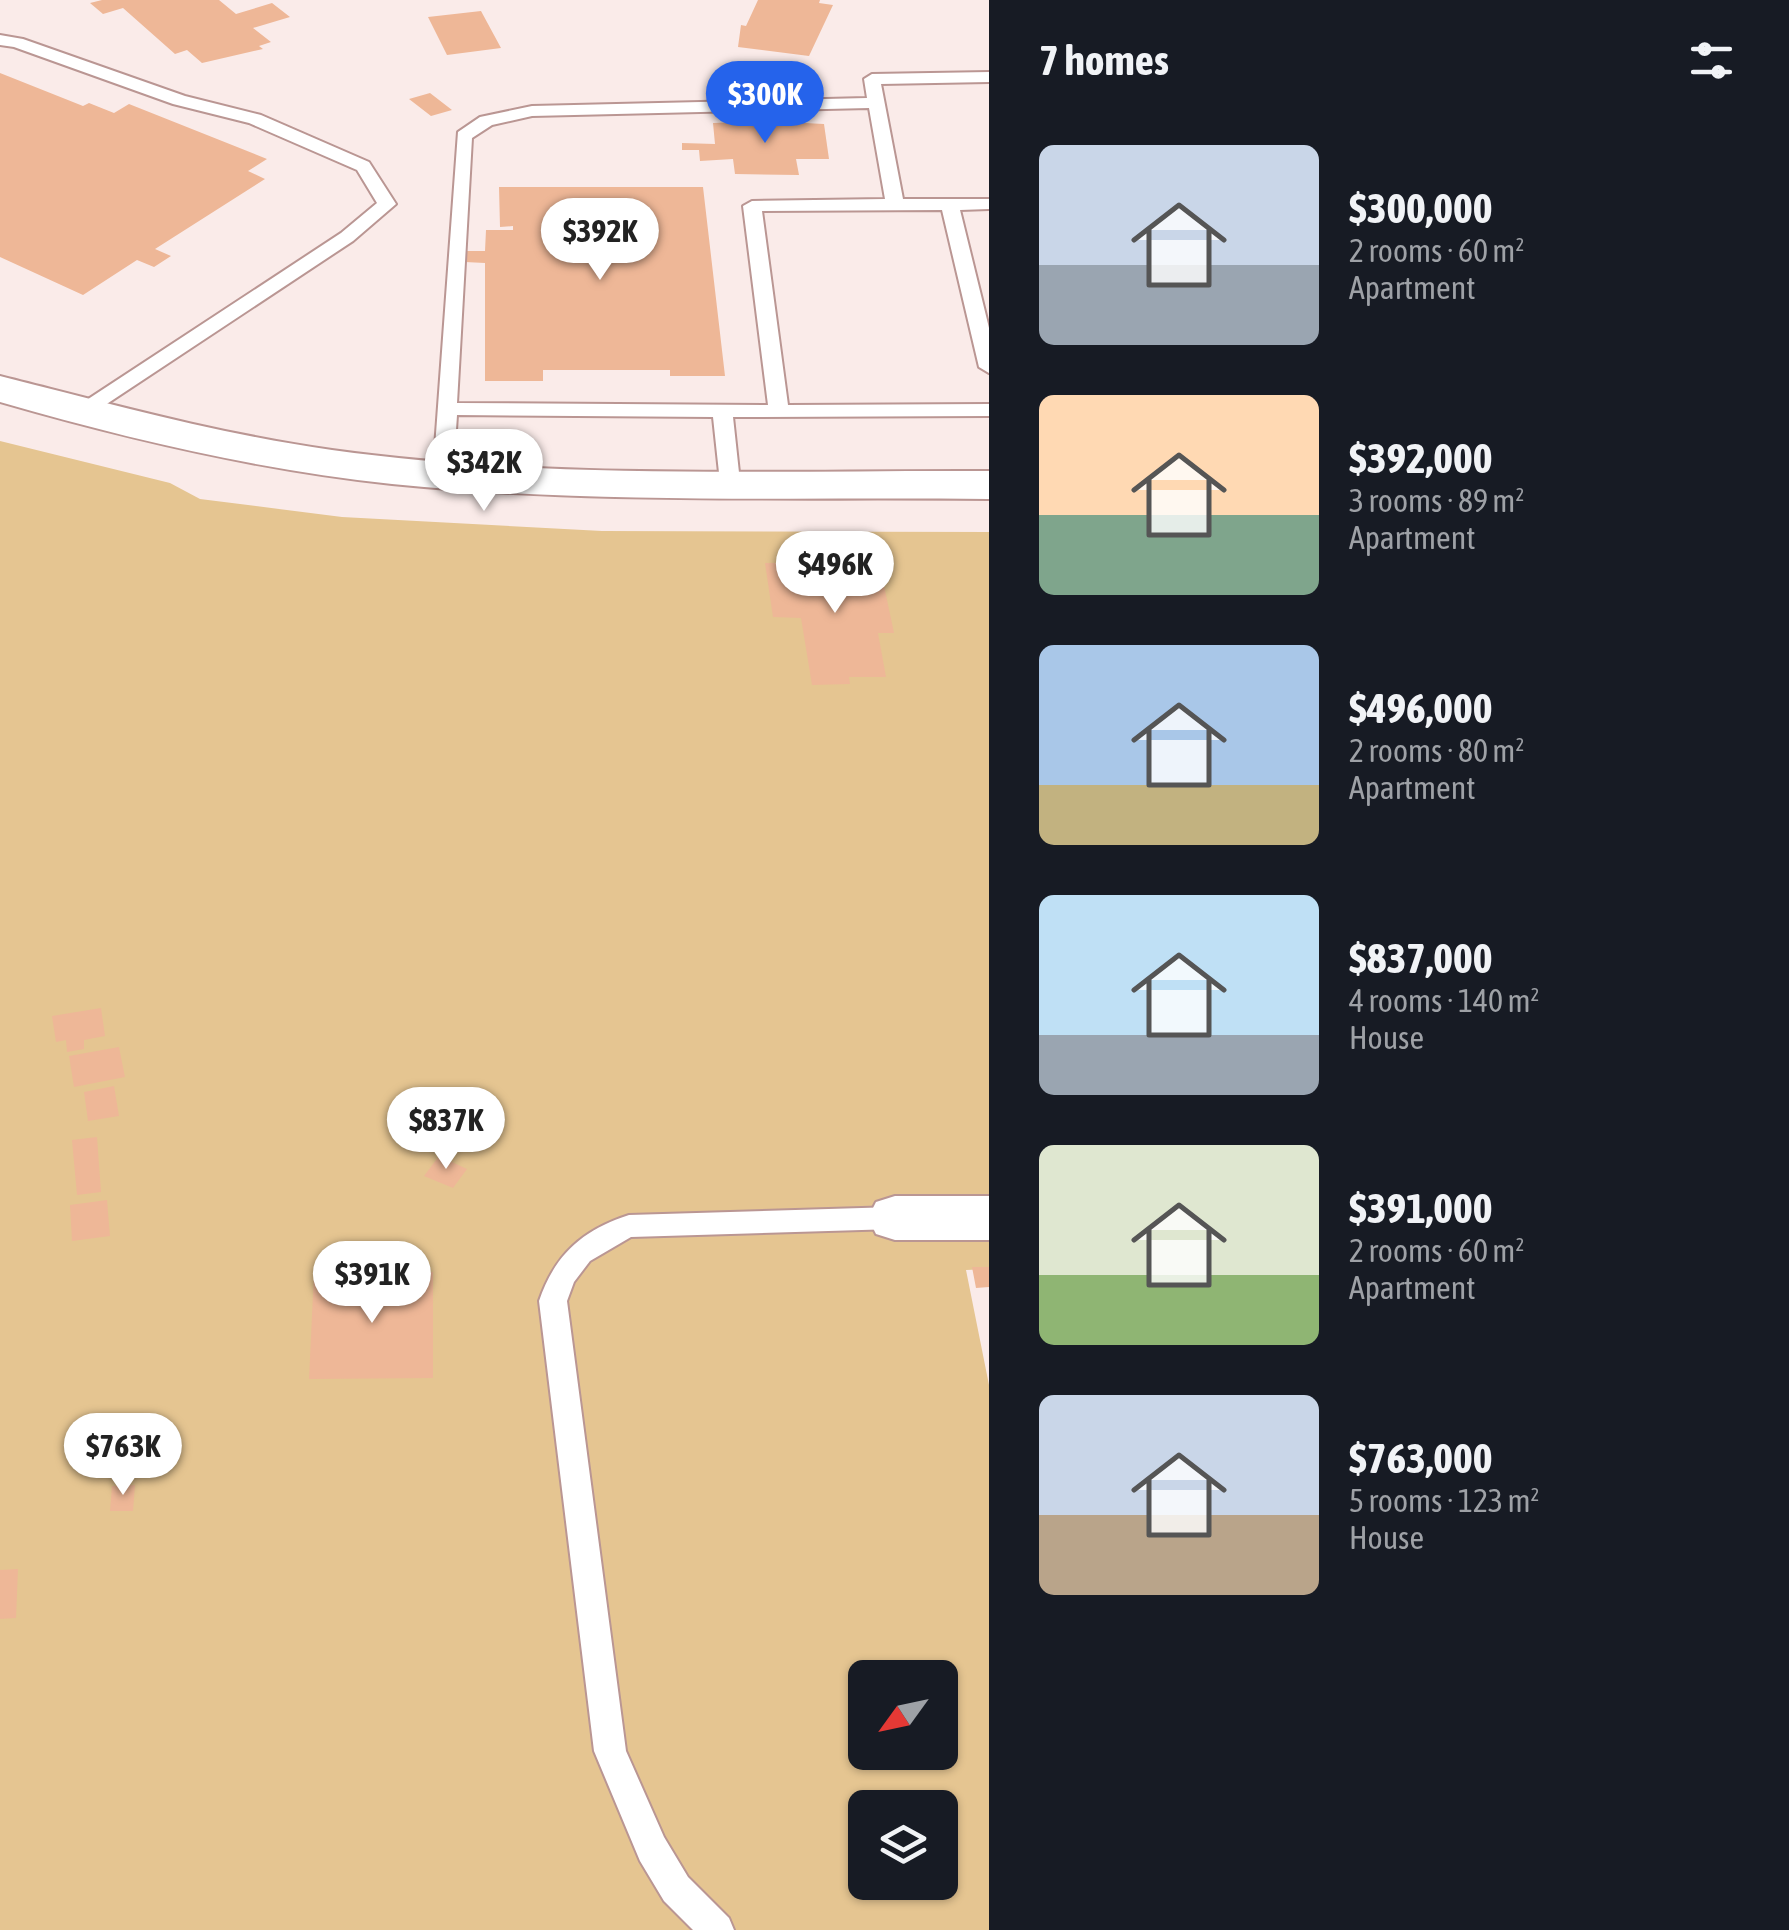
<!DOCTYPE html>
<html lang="en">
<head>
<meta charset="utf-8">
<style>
  body { margin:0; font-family:"Asap Condensed",sans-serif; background:#20242c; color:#f1f3f6; height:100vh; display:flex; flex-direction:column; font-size:38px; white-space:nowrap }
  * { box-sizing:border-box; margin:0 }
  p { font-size:32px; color:#9ea1a6 }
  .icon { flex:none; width:55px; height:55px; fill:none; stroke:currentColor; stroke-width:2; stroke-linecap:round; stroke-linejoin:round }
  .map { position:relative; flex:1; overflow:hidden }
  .drawer { display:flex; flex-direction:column; background:#171b24; width:800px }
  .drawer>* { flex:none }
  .needle { width:65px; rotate:237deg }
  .controls { position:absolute; left:848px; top:1660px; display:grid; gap:20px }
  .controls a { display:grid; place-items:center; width:110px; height:110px; border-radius:15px; background:#171b24; box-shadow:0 2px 8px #0004; font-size:50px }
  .price { position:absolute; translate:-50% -85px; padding:0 22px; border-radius:35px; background:#fff; color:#222; font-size:32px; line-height:65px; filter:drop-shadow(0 2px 5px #0008) }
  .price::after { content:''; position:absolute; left:50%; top:60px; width:30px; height:22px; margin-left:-15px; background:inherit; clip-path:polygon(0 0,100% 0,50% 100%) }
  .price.active { background:#2563eb; color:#fff }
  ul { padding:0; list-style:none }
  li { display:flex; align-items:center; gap:30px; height:250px; padding:0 50px }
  li span { display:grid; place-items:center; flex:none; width:280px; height:200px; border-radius:15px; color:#555 }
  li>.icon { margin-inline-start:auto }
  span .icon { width:120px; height:120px; fill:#fffc; stroke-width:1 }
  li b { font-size:42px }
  h2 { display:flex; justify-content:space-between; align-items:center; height:120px; padding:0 50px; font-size:42px }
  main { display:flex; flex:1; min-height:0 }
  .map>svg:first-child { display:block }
  .green { fill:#e5c591; fill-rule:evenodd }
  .building { fill:#eeb797 }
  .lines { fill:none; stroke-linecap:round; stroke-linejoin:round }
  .lane-casing { stroke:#ba9693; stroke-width:4 }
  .street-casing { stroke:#ba9693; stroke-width:4 }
  .secondary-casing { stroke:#ba9693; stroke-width:4 }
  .lane { fill:#fff; fill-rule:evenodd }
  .street { fill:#fff; fill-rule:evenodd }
  .secondary { fill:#fff; fill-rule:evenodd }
</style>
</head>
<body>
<main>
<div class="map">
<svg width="989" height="1930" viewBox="0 0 989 1930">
  <rect width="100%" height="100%" fill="#faebe9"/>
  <path class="green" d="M0,441L170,483L200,499L342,517L602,531L989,532V1269L966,1270L989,1385V1930H0ZM865,1678H940V1752H865ZM865,1808H940V1882H865Z"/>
  <path class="building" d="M102,0H219L236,14L272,3L290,17L253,28L271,42L259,46L263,49L202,63L187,50L175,54L123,8L103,14L90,3Z
    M758,0H820L819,3L833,5L809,56L738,47L741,25L746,26Z
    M481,11L501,48L447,55L428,17Z
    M0,73L83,106L89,103L114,113L129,104L267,159L248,171L265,179L155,249L171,256L154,267L137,260L83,295L0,257Z
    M430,93L452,110L431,116L409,99Z
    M766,121L824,124L829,159H796L799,175L735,174L733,159L700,161L699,150H682V143L715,144L713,123Z
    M499,187H703L725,376H670V370H543V381H485V263L465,262V251H485L486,230H513V226L500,227Z
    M879,562L894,633H878L886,677H849L850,684L812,685L801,618L773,617L765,563Z
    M101,1008L105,1036L84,1040V1049L67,1052L66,1040L56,1042L52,1016Z
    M119,1047L125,1077L74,1087L69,1056Z
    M114,1086L119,1116L88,1121L84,1092Z
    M97,1137L101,1192L77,1195L72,1140Z
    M439,1156L467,1169L453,1188L424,1176Z
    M107,1200L110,1236L72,1241L70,1205Z
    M972,1267H989V1287L976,1288Z
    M433,1272V1378L309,1379L314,1273Z
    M84,1438H142L138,1473H80Z
    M135,1485L133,1511H110L112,1486Z
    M18,1569L16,1618L0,1619V1570Z"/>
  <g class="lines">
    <defs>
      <path id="lane" d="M0,35L23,39L185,96L261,115L369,162L396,204L353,241L87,417H73V409L341,233L377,203L357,170L249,123L173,104L14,47L0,45Z
        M989,72V82L881,84L903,199H989V209L960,210L989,328V373L979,367L942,210L762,211L788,405L989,404V416L733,417L740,482L730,488L720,482L713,417L457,415L453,475L443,481L436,479L433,475L458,132L480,117L532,106L867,98L864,79L872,74ZM869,108L885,199L752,201L743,206L768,405L457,403L472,138L492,125L532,116Z
        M895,1207L905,1210L909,1218L905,1226L895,1229L631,1237L590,1261L574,1282L567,1301L626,1751L664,1837L688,1877L729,1918L734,1930H693L664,1901L640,1861L594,1751L539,1301C555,1254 583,1230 629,1215Z"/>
      <path id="street" d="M895,1196H989V1240H895L876,1234L868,1218L876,1202Z"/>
      <path id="secondary" d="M0,376C111,404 219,434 332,450C549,480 771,470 989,471V499C790,497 590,504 392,484C259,470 128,439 0,402Z"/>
    </defs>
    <use href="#lane" class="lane-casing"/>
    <use href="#street" class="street-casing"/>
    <use href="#secondary" class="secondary-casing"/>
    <use href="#lane" class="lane"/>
    <use href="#street" class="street"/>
    <use href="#secondary" class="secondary"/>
  </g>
</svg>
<div class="controls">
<a><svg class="needle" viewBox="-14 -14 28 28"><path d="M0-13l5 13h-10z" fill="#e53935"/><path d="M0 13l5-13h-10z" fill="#9ea1a6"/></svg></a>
<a><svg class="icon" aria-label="layers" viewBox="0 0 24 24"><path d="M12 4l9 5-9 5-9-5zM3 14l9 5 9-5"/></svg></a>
</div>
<b class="price active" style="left:765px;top:146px">$300K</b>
<b class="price" style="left:600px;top:283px">$392K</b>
<b class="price" style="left:484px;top:514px">$342K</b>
<b class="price" style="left:835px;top:616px">$496K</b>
<b class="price" style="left:446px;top:1172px">$837K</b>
<b class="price" style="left:372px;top:1326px">$391K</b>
<b class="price" style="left:123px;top:1498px">$763K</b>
</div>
<section class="drawer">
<h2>7 homes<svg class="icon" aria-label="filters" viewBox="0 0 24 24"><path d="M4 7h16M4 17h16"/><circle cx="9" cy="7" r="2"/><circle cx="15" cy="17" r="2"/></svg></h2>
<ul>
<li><span style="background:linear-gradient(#c9d6e8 60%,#9aa5b1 0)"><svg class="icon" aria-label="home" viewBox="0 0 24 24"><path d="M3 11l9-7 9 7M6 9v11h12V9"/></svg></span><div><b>$300,000</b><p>2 rooms · 60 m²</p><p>Apartment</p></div></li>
<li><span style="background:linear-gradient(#ffd9b3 60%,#7fa58c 0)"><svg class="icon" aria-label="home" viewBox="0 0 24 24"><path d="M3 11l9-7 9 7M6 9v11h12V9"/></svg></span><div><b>$392,000</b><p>3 rooms · 89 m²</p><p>Apartment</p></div></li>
<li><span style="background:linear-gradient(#a9c7e8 70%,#c2b280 0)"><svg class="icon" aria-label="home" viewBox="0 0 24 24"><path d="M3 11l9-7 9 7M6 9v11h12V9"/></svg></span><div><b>$496,000</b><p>2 rooms · 80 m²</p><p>Apartment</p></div></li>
<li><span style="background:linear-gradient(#bfe0f5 70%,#9aa5b1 0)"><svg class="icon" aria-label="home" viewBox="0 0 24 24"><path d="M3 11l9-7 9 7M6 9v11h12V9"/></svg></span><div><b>$837,000</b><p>4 rooms · 140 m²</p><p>House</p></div></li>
<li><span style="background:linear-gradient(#dfe7d0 65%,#8fb573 0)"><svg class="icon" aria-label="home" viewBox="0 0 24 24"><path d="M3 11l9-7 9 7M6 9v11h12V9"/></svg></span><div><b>$391,000</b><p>2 rooms · 60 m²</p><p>Apartment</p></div></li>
<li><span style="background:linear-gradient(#c9d6e8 60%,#b9a48a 0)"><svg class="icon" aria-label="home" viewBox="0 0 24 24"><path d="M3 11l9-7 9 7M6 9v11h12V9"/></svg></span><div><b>$763,000</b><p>5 rooms · 123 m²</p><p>House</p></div></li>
</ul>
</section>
</main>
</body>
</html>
